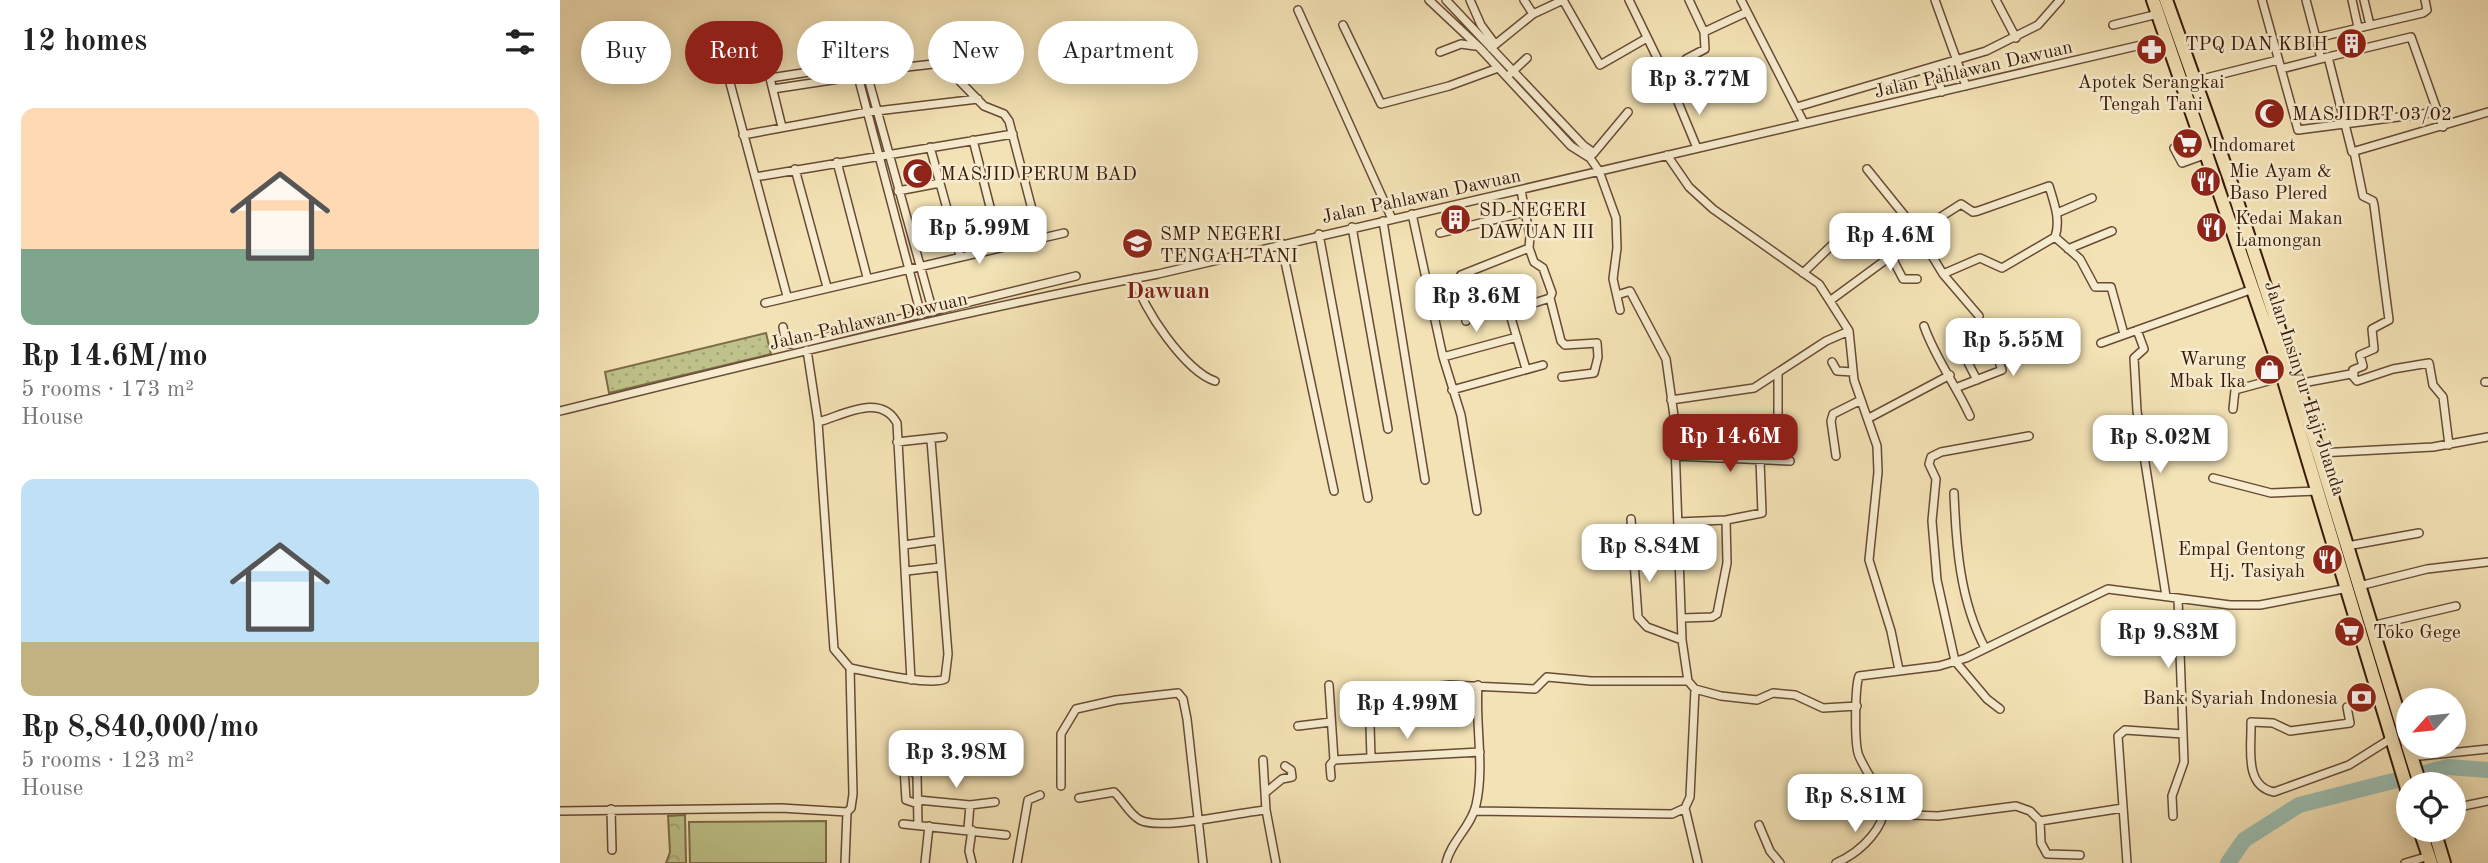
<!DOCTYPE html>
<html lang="en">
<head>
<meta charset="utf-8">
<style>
  body { margin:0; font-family:"Old Standard TT",serif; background:#f2f2f2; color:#222; height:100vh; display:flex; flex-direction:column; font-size:26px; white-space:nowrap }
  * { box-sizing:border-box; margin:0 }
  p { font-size:23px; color:#767676 }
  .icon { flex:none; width:38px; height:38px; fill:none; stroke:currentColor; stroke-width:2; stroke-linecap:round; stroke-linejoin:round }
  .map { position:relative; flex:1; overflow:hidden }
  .details { display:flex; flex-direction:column; background:#fff; width:560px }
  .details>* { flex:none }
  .hud { position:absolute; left:21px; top:21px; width:665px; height:63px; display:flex; gap:14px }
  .needle { width:46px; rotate:243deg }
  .controls { position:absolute; left:1836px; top:688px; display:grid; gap:14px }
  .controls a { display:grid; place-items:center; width:70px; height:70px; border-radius:50%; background:#fff; box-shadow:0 4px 18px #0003; font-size:35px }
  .price { position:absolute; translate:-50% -60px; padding:0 16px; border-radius:14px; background:#fff; color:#222; font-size:23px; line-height:46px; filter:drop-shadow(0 2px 4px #0008) }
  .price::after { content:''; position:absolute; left:50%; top:42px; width:21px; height:16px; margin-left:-10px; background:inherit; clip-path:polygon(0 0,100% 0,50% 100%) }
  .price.current { background:#8f2418; color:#fff }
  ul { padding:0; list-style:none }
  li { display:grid; align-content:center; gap:14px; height:371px; padding:0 21px }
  li span { display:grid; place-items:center; height:217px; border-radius:14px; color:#555 }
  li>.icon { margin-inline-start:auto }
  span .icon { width:126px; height:126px; fill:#fffc; stroke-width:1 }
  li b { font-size:30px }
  h2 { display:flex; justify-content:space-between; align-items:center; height:84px; padding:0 21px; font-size:30px }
  .pill { padding:0 24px; border-radius:32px; background:#fff; box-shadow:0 4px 18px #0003; font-size:24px; line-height:63px }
  .pill.current { background:#8f2418; color:#fff }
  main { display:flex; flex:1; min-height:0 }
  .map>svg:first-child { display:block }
  .grass { fill:url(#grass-dots); stroke:#7c6e4a; stroke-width:2 }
  .forest { fill:url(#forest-crowns); stroke:#7c6e4a; stroke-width:2 }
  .pitch { fill:#bfc28a; stroke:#7c6e4a; stroke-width:2 }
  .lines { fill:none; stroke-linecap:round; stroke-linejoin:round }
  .river { stroke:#9bbdb1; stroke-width:16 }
  .minor-casing { stroke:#684b35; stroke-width:10 }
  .trunk-casing { stroke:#39190a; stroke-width:16 }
  .minor { stroke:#f7eccf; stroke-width:7 }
  .trunk { stroke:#f3e2b5; stroke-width:12 }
  .labels { text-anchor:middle; stroke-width:5; stroke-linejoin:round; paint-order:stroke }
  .poi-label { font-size:19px; fill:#39190a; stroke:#f7eccf; text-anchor:start }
  .street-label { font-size:19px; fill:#39190a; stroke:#f7eccf }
  .quarter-label { font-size:23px; font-weight:bold; fill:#7a1f14; stroke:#f7eccf }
</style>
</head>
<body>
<main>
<section class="details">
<h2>12 homes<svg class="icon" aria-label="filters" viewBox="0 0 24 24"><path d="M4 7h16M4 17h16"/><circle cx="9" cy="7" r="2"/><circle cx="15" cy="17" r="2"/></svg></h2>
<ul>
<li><span style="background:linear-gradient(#ffd9b3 65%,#7fa58c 0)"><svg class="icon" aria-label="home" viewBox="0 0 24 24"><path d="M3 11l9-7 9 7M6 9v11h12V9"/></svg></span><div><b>Rp 14.6M/mo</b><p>5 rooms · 173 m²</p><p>House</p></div></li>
<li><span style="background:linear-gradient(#bfe0f5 75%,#c2b280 0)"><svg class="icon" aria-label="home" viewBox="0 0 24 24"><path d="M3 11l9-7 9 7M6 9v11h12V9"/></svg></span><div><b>Rp 8,840,000/mo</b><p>5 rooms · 123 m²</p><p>House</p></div></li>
</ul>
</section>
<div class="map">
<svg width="1928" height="863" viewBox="0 0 1928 863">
  <defs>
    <pattern id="grass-dots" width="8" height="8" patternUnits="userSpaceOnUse" patternTransform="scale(1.75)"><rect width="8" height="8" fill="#bfc28a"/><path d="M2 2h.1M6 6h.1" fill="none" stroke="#a5a676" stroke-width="1.8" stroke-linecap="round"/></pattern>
    <pattern id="forest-crowns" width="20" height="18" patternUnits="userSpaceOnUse" patternTransform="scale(1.75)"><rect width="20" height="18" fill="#bfc28a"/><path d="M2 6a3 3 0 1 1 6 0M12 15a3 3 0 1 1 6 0" fill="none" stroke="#a5a676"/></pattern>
  </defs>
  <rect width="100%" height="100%" fill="#f3e2b5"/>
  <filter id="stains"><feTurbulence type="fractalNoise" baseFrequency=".00286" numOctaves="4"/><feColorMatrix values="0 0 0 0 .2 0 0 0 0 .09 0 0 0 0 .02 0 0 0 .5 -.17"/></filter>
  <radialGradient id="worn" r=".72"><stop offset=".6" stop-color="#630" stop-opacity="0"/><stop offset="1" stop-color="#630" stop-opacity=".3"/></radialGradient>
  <path class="grass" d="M206,333L211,354L49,393L45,372Z"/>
  <path class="forest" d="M125,815L126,863H106L110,852L108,816Z"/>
  <path class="pitch" d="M266,821V863H130L129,822Z"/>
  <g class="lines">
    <path class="river" d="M1668,863L1684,840L1739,805L1888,767L1928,770"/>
    <defs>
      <path id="minor" d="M869,0L919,47L1011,146L1030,158L1039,171L1056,218L1057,248L1053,279L1060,310
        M886,0L1023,145L1034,153
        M910,0L921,25L935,44
        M964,0L973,14
        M1003,0L1040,65L1087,38
        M1069,0L1103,70
        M1129,0L1144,32
        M1181,0L1244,123
        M1375,0L1406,86
        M1436,0L1456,38
        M1702,0L1738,130L1877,112
        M1746,0L1756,38L1863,13L1867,10L1865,0
        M1792,0L1798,27
        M1804,0L1810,25
        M738,10L832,219
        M783,25L821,104L889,86L938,68
        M1553,25L1598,14
        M1756,38L1761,59
        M931,48L973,14L1003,0
        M203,50L222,127
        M880,52L901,44L915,46
        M162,53L227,296
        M1768,57L1851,37L1883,127
        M1126,59L1145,49L1144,32L1187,12
        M295,65L361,315
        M305,67L373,312
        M1374,67L1382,92
        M1721,69L1768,57L1792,152L1928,112
        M950,74L967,58
        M169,78L208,70
        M210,78L295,65L347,67L382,63L424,106L444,114L449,121L480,240
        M1634,81L1718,60
        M213,89L298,76
        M1115,95L1137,148
        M1237,107L1426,51L1478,25L1500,0
        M183,135L308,112L418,99
        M413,140L440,246
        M370,147L400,256
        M1614,148L1622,163L1647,154
        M1033,154L1068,112
        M1107,155L1129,187L1153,209L1259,284L1289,331L1294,380L1317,446L1318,472L1309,560L1331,631L1339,670
        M277,162L307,277
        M235,169L267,287
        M1307,169L1357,231L1383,274L1420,258L1442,268L1495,237C1501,220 1494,203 1489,186L1418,211L1413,212L1401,204L1376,220
        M195,177L453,134
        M338,191L380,183
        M1497,213L1532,198
        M852,214L883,357L901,415L917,511
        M823,221L865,480
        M792,227L828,429
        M880,233L965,212L961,190
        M759,234L808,498
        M1495,237L1520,259L1535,287H1551L1564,334
        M721,243L774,491
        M969,248L974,262L983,268L992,293L990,298L1001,341L1005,345L1037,343L1038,357L1034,373L1002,377
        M1508,249L1552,231
        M1331,256L1343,279H1357
        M1243,273L1273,244
        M1383,274L1419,316
        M575,278C581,307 626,372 655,381
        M1057,295L1070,291L1106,359L1114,416L1122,640L1128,681L1135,689L1161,696L1197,700L1213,693L1235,695L1263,708L1297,706
        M1271,300L1331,256L1362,240
        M205,303L504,233
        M906,321L901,275L969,248L970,236L965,212
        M1364,326C1375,358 1396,385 1410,416
        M223,327L226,343L234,345L516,276
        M1577,330L1584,349L1574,358L1577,411L1606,596
        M1541,343L1693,289
        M1401,349L1417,380
        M247,350L258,422L274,649L290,668C310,672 370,686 385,679L388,654L371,440
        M883,357L957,337
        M1272,362L1277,371L1293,372
        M966,369L949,311L990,298
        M1218,374V459
        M1794,374L1793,370L1803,366L1800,355L1814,349L1812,329L1829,320L1814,205L1813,201L1803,196L1794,152
        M1925,382H1928
        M1737,384L1791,374L1797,381L1833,369L1869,363L1873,385L1883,397L1889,445
        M1398,387L1442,370L1428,331
        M892,390L983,365
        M1111,400L1194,388L1266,341L1289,331
        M1673,409L1675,390L1723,377
        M0,411C199,362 397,312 598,274L1607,39
        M1309,418L1390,375
        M258,422C282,416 320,392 337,423L351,680
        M337,442L383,437
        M1546,449H1583
        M1759,453L1873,447L1928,437
        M1114,456L1230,461
        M1276,456L1271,421L1273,414L1301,400
        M1653,478L1711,493L1758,491
        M1394,493C1396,546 1400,601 1425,648
        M1071,519L1078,617L1087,627L1122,640
        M1118,522L1166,520
        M344,545L379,540
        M1787,546L1859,533
        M347,571L381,567
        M1799,586L1867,569L1928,562
        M1122,618L1152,617L1157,614L1167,563L1166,520L1202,513L1200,460
        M1811,626L1896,606
        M769,685L774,760L770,765L771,777
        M1135,689L1130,797L1125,808L1138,863
        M809,693L811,758
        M790,695L890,685L975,689L987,677L1031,681H1128
        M1821,699L1787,707L1790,723L1730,731L1713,723L1691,722C1692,745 1683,786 1714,792L1789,765L1832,738
        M1440,709L1427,699L1395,661L1377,580L1372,521L1376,479L1369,464L1371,457L1381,452L1469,436
        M738,726L771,722
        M1860,756L1928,749
        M703,760L706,810L716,863
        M774,760L920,752
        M336,767L352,770L357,776L358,825
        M344,768L346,800L358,804
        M501,786V734L516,709L556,700L618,693L623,699L627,719L643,863
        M705,793L722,779L732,777L731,770L725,766
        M519,798L554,792C563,800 569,814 580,820C601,831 680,812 706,810
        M358,800L410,805L435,802
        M1894,808L1928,801
        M51,809L52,850
        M0,811L221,808L287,812
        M914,811L1112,814L1125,808
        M1325,814L1378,816L1456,806L1470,811L1480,821L1481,843L1487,854L1520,855
        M1613,816L1612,796L1624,762L1618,598
        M1480,821L1563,808
        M343,824L446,835
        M1199,825L1210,851L1220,863
        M408,829L410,805
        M285,863L287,812L291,808L293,794L290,668
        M365,863L369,826
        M412,863L409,851L412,830
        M457,863L468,800L480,795
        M886,863C891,841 911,827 916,805C925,766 915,725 918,685
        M1276,863C1290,857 1301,849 1311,837C1339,804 1314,790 1299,756C1294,745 1295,687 1299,676L1379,666L1406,658L1548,589L1670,605H1700L1788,588
        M1567,863L1558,736L1565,730L1623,734
        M1845,863L1869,856"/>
      <path id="trunk" d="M1593,0L1723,377L1848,792
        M1606,0L1669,177L1743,402L1848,745
        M1848,746L1860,784
        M1860,830L1871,863
        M1874,830L1884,863"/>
    </defs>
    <use href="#minor" class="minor-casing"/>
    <use href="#trunk" class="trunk-casing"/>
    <use href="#minor" class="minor"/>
    <use href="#trunk" class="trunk"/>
  </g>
  <defs>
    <symbol id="building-disc" viewBox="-11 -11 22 22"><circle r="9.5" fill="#8f2418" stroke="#f7eccf"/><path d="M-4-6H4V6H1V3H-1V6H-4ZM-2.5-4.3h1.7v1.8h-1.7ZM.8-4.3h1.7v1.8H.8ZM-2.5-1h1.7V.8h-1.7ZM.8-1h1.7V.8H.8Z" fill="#fff"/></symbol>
    <symbol id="pharmacy-disc" viewBox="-11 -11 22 22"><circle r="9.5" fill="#8f2418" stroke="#f7eccf"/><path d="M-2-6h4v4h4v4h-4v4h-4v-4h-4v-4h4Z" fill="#fff"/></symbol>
    <symbol id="mosque-disc" viewBox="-11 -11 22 22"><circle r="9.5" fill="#8f2418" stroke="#f7eccf"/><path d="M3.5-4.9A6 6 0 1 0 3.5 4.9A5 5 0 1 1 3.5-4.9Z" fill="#fff"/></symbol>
    <symbol id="supermarket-disc" viewBox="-11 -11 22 22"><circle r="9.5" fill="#8f2418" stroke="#f7eccf"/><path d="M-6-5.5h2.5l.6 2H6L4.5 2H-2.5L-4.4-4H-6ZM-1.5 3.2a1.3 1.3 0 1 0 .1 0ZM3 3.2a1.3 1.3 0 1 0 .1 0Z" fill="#fff"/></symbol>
    <symbol id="restaurant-disc" viewBox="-11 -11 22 22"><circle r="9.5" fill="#8f2418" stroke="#f7eccf"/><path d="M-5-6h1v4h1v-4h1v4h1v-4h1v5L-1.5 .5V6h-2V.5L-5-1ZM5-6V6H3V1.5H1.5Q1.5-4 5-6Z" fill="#fff"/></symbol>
    <symbol id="school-disc" viewBox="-11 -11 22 22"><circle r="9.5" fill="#8f2418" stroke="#f7eccf"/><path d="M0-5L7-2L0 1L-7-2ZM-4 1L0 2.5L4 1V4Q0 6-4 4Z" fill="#fff"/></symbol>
    <symbol id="shop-disc" viewBox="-11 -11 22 22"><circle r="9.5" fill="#8f2418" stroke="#f7eccf"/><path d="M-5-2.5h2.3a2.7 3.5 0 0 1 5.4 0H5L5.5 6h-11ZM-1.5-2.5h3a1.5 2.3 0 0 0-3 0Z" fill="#fff"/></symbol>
    <symbol id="bank-disc" viewBox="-11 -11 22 22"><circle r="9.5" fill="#8f2418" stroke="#f7eccf"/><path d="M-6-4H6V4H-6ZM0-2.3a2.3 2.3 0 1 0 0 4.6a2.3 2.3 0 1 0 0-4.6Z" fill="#fff"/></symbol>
  </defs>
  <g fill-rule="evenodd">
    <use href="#building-disc" x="1774" y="26" width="35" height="35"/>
    <use href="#pharmacy-disc" x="1574" y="32" width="35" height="35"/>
    <use href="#mosque-disc" x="1692" y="96" width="35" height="35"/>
    <use href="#supermarket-disc" x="1610" y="126" width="35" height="35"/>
    <use href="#mosque-disc" x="340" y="156" width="35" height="35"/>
    <use href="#restaurant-disc" x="1628" y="164" width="35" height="35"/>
    <use href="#building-disc" x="878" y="202" width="35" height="35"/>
    <use href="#restaurant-disc" x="1634" y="210" width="35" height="35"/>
    <use href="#school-disc" x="560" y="226" width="35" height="35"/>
    <use href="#shop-disc" x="1692" y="352" width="35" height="35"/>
    <use href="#restaurant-disc" x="1750" y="542" width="35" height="35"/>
    <use href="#supermarket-disc" x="1772" y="614" width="35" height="35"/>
    <use href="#bank-disc" x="1784" y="680" width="35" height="35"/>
  </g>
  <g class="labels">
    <g class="poi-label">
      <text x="1768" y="50" text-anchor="end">TPQ DAN KBIH</text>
      <text x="1591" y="88" text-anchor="middle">Apotek Serangkai<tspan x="1591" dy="22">Tengah Tani</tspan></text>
      <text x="1732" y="120">MASJIDRT 03/02</text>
      <text x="1651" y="151">Indomaret</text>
      <text x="1669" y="177">Mie Ayam &amp;<tspan x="1669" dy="22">Baso Plered</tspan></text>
      <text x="380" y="180">MASJID PERUM BAD</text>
      <text x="919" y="216">SD NEGERI<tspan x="919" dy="22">DAWUAN III</tspan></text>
      <text x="1675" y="224">Kedai Makan<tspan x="1675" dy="22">Lamongan</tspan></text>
      <text x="600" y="240">SMP NEGERI<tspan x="600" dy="22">TENGAH TANI</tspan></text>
      <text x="1686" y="365" text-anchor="end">Warung<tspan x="1686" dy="22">Mbak Ika</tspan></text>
      <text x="1745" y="555" text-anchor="end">Empal Gentong<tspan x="1745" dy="22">Hj. Tasiyah</tspan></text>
      <text x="1813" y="638">Toko Gege</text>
      <text x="1778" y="704" text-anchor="end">Bank Syariah Indonesia</text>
    </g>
    <g class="street-label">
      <text transform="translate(1413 68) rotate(-13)" y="7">Jalan Pahlawan Dawuan</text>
      <text transform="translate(861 195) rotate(-12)" y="7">Jalan Pahlawan Dawuan</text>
      <text transform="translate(308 320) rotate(-13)" y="7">Jalan Pahlawan Dawuan</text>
      <text transform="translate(1746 388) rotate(72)" y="7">Jalan Insinyur Haji Juanda</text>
    </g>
    <g class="quarter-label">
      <text x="608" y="298">Dawuan</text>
    </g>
  </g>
  <rect width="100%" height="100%" filter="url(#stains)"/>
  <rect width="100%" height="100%" fill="url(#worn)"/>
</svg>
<div class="controls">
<a><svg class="needle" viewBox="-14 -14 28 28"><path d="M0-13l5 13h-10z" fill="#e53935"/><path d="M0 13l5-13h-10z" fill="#767676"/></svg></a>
<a><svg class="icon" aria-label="locate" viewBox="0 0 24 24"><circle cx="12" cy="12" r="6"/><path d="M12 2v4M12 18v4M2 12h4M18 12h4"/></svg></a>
</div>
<b class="price" style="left:1139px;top:117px">Rp 3.77M</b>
<b class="price" style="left:419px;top:266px">Rp 5.99M</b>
<b class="price" style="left:1330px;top:273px">Rp 4.6M</b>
<b class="price" style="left:916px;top:334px">Rp 3.6M</b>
<b class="price" style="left:1453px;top:378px">Rp 5.55M</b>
<b class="price current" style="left:1170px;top:474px">Rp 14.6M</b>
<b class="price" style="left:1600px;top:475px">Rp 8.02M</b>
<b class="price" style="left:1089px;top:584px">Rp 8.84M</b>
<b class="price" style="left:1608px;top:670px">Rp 9.83M</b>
<b class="price" style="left:847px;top:741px">Rp 4.99M</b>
<b class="price" style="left:396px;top:790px">Rp 3.98M</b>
<b class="price" style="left:1295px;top:834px">Rp 8.81M</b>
<div class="hud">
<a class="pill">Buy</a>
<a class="pill current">Rent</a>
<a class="pill">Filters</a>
<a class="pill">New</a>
<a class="pill">Apartment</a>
</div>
</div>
</main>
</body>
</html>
